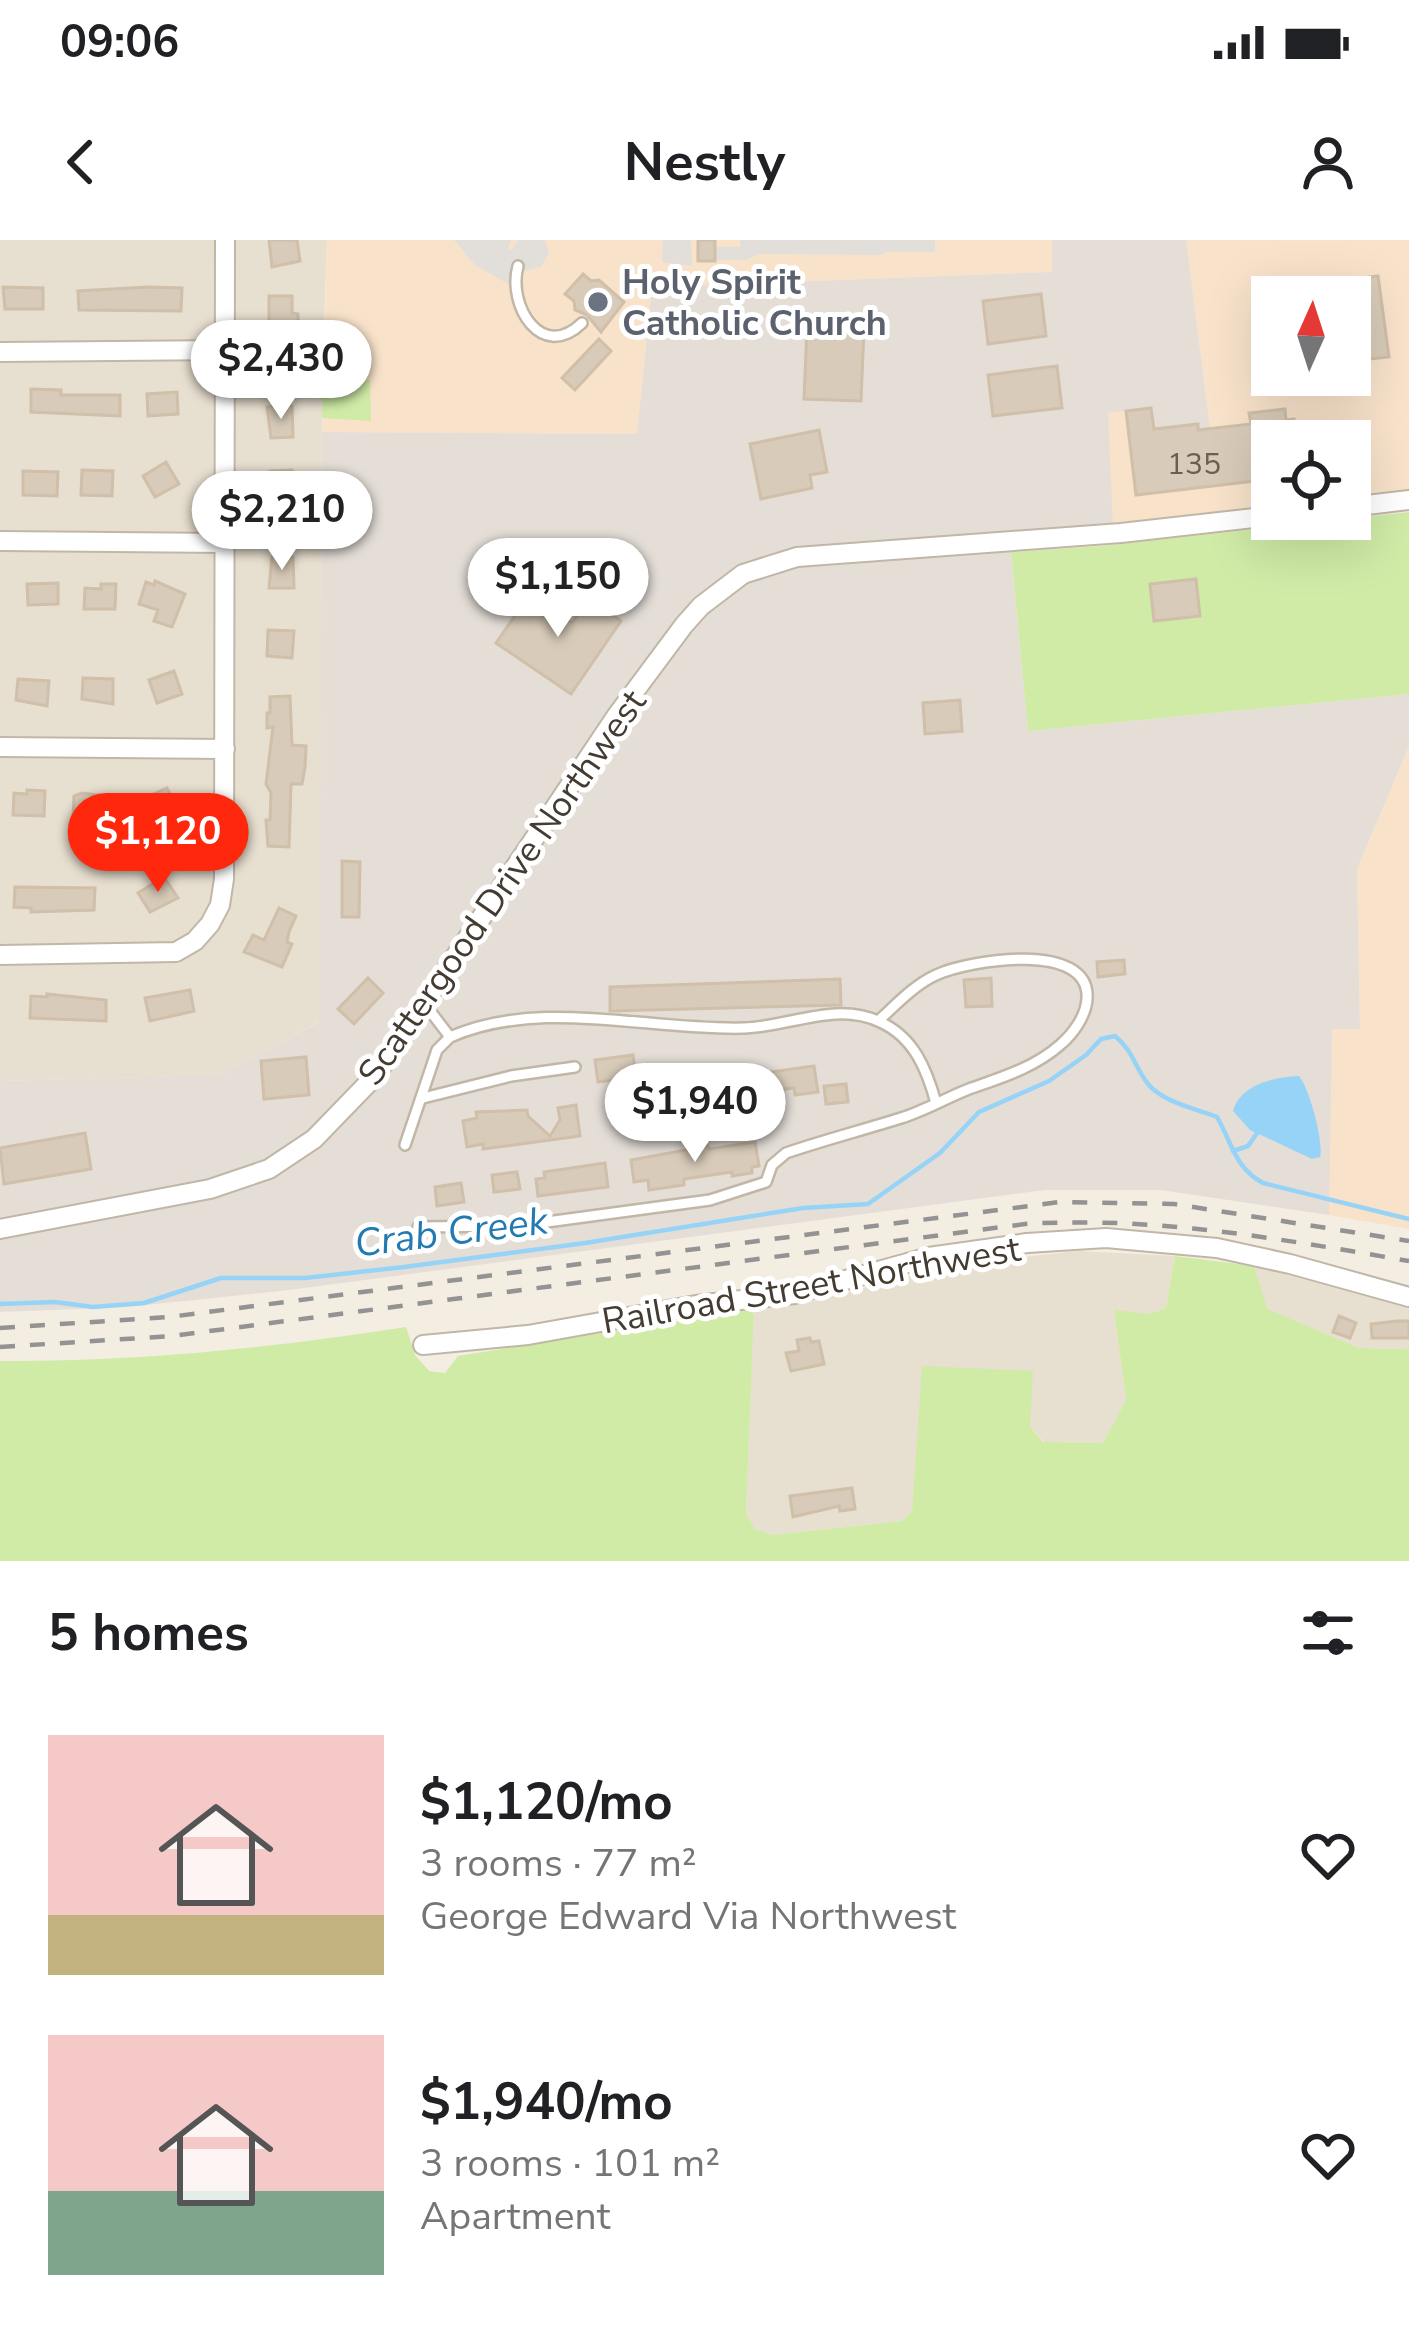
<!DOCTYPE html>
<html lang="en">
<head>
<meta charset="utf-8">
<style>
  body { margin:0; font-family:"Nunito Sans",sans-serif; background:#f6f6f6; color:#202124; height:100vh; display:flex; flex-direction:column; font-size:45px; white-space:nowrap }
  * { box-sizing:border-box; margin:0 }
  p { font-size:39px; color:#757577 }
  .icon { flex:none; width:66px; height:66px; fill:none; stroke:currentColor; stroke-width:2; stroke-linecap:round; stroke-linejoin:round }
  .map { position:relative; height:1321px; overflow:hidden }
  .panel { display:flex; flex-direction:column; background:#fff; flex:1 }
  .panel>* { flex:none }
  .needle { width:78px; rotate:3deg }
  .tools { position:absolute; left:1251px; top:36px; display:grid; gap:24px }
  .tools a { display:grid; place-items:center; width:120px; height:120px; border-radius:0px; background:#fff; box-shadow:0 12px 48px #0002; font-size:60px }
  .price { position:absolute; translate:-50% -102px; padding:0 27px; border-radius:42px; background:#fff; color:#222; font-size:39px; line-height:78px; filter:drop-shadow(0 3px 6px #0008) }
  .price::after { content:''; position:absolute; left:50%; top:72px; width:36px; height:27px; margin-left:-18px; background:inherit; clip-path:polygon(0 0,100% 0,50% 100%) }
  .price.selected { background:#ff270c; color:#fff }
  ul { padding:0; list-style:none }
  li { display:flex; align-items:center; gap:36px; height:300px; padding:0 48px }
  li span { display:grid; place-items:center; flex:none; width:336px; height:240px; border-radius:0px; color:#555 }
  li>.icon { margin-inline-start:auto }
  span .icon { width:144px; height:144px; fill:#fffc; stroke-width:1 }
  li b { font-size:51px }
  h2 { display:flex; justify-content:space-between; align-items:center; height:144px; padding:0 48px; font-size:51px }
  .status { display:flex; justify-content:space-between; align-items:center; height:84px; padding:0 60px; background:#fff; direction:ltr }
  .status svg { height:33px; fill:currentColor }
  header { display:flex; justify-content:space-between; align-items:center; height:156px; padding:0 48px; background:#fff; font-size:54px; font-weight:700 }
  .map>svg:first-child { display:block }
  .residential { fill:#e7dfcf }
  .commercial { fill:#f8e2ca; fill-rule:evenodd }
  .industrial { fill:#e4ded7 }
  .green { fill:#cfeba6 }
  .parking { fill:#e2dfdb }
  .water { fill:#97d3f6 }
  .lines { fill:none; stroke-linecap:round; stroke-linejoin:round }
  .stream { stroke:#97d3f6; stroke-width:4.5 }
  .building { fill:#d8cbb9; stroke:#d0bfa9; stroke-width:3 }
  .service-casing { stroke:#c1b7a7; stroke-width:14 }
  .minor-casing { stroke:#c1b7a7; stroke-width:22 }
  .service { stroke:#fff; stroke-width:9 }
  .minor { stroke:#fff; stroke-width:18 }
  .rail { stroke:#939393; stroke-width:4.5; stroke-dasharray:15 15; stroke-linecap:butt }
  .worship-dot { fill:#6b7280; stroke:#fff; stroke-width:4.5 }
  .labels { text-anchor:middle; stroke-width:10; stroke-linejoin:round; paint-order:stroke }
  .number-label { font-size:30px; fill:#696054 }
  .worship-label { font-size:36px; font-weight:bold; fill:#5b616d; stroke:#fff; text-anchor:start }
  .street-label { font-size:36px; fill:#443c32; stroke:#fff }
  .water-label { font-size:39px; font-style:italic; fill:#227ab1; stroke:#fff }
</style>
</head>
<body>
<div class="status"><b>09:06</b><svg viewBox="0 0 49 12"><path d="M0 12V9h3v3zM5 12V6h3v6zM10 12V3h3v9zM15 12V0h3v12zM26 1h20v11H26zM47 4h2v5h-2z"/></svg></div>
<header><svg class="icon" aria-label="back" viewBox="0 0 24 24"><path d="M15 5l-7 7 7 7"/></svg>Nestly<svg class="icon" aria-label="person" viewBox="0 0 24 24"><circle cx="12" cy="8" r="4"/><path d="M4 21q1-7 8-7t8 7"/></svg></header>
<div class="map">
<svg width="1409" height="1321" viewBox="0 0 1409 1321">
  <rect width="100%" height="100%" fill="#f3ede2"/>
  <path class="residential" d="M0,0H327L322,138L320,781L220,835L0,841Z
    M1079,1011L1175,1016L1166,1068L1149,1074L1114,1071L1126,1160L1103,1203L1044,1202L1030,1186L923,1126L912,1271L902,1281L770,1295L755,1289L746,1274L754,1069L810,1062L950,1025Z
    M1254,1026L1409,1068V1109L1359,1108L1266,1069Z"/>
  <path class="commercial" d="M327,0H1052L1053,32L652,47L637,194L322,192Z
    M1186,0H1409V250L1350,257V201H1272V267L1113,285L1107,173L1151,168L1210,188ZM1272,57H1350V135H1272Z
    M1409,506V989L1329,975V911L1332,788H1360L1357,629Z"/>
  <path class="industrial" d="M1052,0H1186L1210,188L1198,190L1197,184L1154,189L1151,168L1108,173L1113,285L1009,293L1028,491L1409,454V506L1357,629L1360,789H1332L1329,975L1161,950H1045L289,1050L127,1067L0,1072V841L220,835L319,782L322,192L637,194L652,47L1052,32Z"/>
  <path class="green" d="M322,138L370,140L371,181L322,178Z
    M1409,272V454L1028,491L1011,312L1102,306Z
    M1175,1016L1254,1026L1267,1069L1359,1108L1409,1109V1321H0V1121C137,1122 271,1108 406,1087L415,1115L429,1131L445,1133L458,1116L754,1069L746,1274L755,1289L771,1295L902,1281L912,1271L922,1126L1033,1131L1030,1186L1043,1202L1103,1203L1126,1160L1114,1070L1149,1074L1166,1068Z"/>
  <path class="parking" d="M454,0H511L508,8L511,11L518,0H545L549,13L541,27L524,31L518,44L510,45L475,25Z
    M663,0H691L692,26L662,22Z
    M741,0H935V12H885L882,15L760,14L745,20H715V7H740Z"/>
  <path class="water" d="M1299,836C1309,847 1324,903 1320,917L1312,919L1250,890L1233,871C1240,845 1274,837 1299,836Z"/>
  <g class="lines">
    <path class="stream" d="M1233,911L1248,906L1257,893
      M0,1064L55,1062L93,1067L144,1063L221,1038H305L404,1027L585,1003L803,968L868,964L940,913L979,872L1049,841L1086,815L1101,799L1115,796C1134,812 1134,826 1148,844C1164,863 1195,868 1217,877C1232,903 1235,928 1263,943L1409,979"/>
  </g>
  <path class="building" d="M269,0H297L300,21L272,27Z
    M698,0H715V21H698Z
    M583,34L591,41L599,40L624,62L601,92L587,75L575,70L574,61L565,54Z
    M1378,36L1389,117L1350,121V57H1322L1321,43Z
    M3,47L43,48V69H5Z
    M148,47L182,48L181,71L79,70L78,51Z
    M1041,54L1046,96L988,104L983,61Z
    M269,56H292V73L298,74V87H269Z
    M807,87L864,89L861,161L804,159Z
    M599,99L611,111L575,150L562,138Z
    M267,112H292L293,143H267Z
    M1057,126L1062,168L993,176L988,135Z
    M31,149L61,150V155H120V176L31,172Z
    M177,152L178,174L148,176L147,154Z
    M292,166L293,197L271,198L267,167Z
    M1151,168L1154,189L1198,184V190L1251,184L1249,173L1285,169L1286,180L1294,179L1297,201H1272V239L1136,255L1126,171Z
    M819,190L827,232L810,235L812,248L761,259L750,204Z
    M166,222L179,244L155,257L143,236Z
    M82,230L113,231L112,256L81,255Z
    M292,230L294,279L273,280L272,266H268L270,231Z
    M23,231L58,232L57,256L23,255Z
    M272,317H293L294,348H269Z
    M1196,339L1200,376L1154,381L1150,344Z
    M155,341L185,354L172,387L154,381L158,370L139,364L146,342L154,345Z
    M58,343V364L28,365L27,344Z
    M101,344H116L115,369H84L85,348L101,349Z
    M530,354L572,383L588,359L621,381L571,454L496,403Z
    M268,390L294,391L292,418L267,416Z
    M174,431L182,454L157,463L149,440Z
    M83,438L113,439V464L82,459Z
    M18,439L49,441L47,466L16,460Z
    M290,456L292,505L306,506L305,527L302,544H291L289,607L268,606L266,580H270L271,553L266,544L273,487L267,488V473H270V457Z
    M960,460L962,491L925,494L923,463Z
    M167,548L184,580L161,590L147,557Z
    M27,550L45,551L44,576L13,575L14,553L27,554Z
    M82,553L114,557V579L73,577L74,556Z
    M342,621L360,622L359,677H342Z
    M164,637L178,658L150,672L138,653Z
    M15,647L95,648L94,670L31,672V668L14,667Z
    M279,668L296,676L289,692L287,702L292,704L282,727L244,712L253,695L264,700Z
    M1124,720L1125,734L1098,737L1097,722Z
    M368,738L383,753L354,784L338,769Z
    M991,738L992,766L966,767L964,740Z
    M840,739L841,765L610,771V747Z
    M190,750L194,771L150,781L145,758Z
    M47,754L106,760V781L30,778L31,756L47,757Z
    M633,815L636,837L598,842L595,820Z
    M306,817L309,855L264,859L261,821Z
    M814,826L818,852L795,855L794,848L745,854L743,836Z
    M670 859a24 24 0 1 1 48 0a24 24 0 1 1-48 0Z
    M846,844L848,862L826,864L824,846Z
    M576,865L580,896L483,909V904L467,907L463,881L477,878L476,872L527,870L528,876L550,896L560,880L558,868Z
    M85,893L91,929L4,944L0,908Z
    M755,902L759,926L752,927V933L732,936V932L684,939V945L649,950L648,940L634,942L631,920L708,906L709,909Z
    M605,923L608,947L538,956L536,939L545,938L544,932Z
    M517,932L520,949L494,952L492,935Z
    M461,943L464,962L437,966L435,947Z
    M1339,1076L1356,1083L1350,1098L1333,1092Z
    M1397,1081H1409V1098H1372L1371,1084Z
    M810,1098L811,1102L819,1101L824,1124L791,1131L786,1113L799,1111L797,1100Z
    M852,1248L855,1269L840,1271L839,1266L793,1277L790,1256Z"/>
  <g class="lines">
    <defs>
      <path id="service" d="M518,26C507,66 542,122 582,83
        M450,797C542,757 648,791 744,788C789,787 836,761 880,782C914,797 927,830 936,863
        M423,858L511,836L575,827
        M405,905L437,810L450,797L424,763
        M418,987L517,986L710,960L766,942L772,925L786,913C824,900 863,890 901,878C924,871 946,858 969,849C1000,838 1034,828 1060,805C1073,794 1086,776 1087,759C1091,700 968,720 936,735C914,745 896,765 878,781"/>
      <path id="minor" d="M0,112L228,110
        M1350,267L1409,260
        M0,301L226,303
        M0,507L225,509
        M0,715L176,712L195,701L210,684L220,665L224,639L225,0
        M0,989L210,949L269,929L314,899L376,835L617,475L684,385L701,366L743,334L797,317L1121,293L1272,276
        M423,1105L528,1095L696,1065L795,1054L929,1017L1027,1003L1106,998L1217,1008L1290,1024L1409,1057"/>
    </defs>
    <use href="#service" class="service-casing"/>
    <use href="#minor" class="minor-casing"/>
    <use href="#service" class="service"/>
    <use href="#minor" class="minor"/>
    <path class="rail" d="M0,1088L169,1077L1060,962L1174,964L1409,1001
      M0,1107L172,1096L1025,984C1156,976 1280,999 1409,1021"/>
  </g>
  <circle class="worship-dot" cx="598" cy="62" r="12"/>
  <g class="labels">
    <g class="number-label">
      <text x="1194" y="234">135</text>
    </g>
    <g class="worship-label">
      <text x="622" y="54">Holy Spirit<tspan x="622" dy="41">Catholic Church</tspan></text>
    </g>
    <g class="street-label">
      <text transform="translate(501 647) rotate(-55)" y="13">Scattergood Drive Northwest</text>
      <text transform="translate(811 1044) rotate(-10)" y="13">Railroad Street Northwest</text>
    </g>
    <g class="water-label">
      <text transform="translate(451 991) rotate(-7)" y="14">Crab Creek</text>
    </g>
  </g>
</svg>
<div class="tools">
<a><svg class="needle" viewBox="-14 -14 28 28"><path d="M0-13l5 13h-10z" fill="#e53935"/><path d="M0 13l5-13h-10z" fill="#757577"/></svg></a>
<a><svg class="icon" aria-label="locate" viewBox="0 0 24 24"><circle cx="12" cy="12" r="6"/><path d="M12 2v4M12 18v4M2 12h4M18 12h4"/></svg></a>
</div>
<b class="price" style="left:281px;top:182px">$2,430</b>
<b class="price" style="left:282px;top:333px">$2,210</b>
<b class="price" style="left:558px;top:400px">$1,150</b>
<b class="price selected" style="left:158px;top:655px">$1,120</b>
<b class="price" style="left:695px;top:925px">$1,940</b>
</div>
<section class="panel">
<h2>5 homes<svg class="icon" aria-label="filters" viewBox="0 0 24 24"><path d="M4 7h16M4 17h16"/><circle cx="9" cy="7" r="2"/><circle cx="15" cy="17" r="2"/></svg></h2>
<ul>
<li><span style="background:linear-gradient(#f6c9c9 75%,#c2b280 0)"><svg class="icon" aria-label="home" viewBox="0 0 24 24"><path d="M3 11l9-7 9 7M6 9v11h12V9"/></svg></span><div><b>$1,120/mo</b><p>3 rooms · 77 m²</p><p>George Edward Via Northwest</p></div><svg class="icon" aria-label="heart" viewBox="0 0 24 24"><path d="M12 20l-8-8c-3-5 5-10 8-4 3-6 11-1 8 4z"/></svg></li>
<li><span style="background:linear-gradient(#f6c9c9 65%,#7fa58c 0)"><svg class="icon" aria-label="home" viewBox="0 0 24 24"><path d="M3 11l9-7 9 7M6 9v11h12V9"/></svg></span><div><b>$1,940/mo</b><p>3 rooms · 101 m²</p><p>Apartment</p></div><svg class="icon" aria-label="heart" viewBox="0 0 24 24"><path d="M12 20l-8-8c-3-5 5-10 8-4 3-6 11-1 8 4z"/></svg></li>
</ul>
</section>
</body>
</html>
